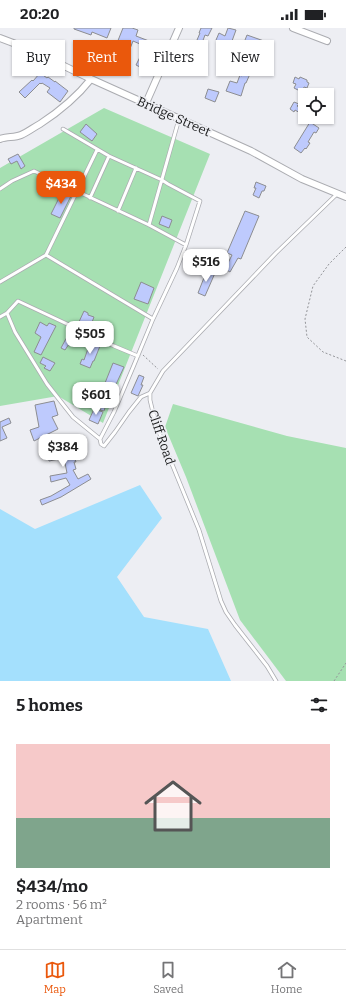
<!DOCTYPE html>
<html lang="en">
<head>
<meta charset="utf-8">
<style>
  body { margin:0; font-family:Bitter,serif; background:#f2f2f2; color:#202124; height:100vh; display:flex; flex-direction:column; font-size:15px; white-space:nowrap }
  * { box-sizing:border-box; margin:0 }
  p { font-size:13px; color:#757577 }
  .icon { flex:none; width:22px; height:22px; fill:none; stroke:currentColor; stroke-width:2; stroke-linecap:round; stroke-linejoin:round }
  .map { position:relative; height:653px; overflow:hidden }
  .details { display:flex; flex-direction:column; background:#fff; flex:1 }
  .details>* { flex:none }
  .guide { position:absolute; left:12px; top:12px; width:322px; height:36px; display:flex; gap:8px }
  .controls { position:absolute; left:298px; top:60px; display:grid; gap:8px }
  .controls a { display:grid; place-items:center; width:36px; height:36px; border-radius:0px; background:#fff; box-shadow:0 1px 3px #0004; font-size:20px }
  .price { position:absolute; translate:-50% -34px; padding:0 9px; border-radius:8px; background:#fff; color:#222; font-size:13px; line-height:26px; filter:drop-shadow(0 1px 2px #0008) }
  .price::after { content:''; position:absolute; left:50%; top:24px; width:12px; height:9px; margin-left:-6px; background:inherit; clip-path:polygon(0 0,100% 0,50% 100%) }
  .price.active { background:#ea580c; color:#fff }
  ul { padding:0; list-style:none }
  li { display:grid; align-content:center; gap:8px; height:212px; padding:0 16px }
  li span { display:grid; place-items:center; height:124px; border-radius:0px; color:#555 }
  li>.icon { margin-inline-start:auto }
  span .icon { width:72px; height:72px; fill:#fffc; stroke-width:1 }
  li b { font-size:17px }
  h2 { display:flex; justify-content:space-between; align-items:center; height:48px; padding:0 16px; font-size:17px }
  .pill { padding:0 14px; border-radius:0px; background:#fff; box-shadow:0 1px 3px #0004; font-size:14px; line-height:36px }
  .pill.active { background:#ea580c; color:#fff }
  .status { display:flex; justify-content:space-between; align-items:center; height:28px; padding:0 20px; background:#fff; direction:ltr }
  .status svg { height:11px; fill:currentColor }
  .tabs { display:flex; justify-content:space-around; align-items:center; height:56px; border-top:1px solid #e0e0e0; background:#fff; font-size:11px; color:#757577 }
  .tabs a { display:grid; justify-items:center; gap:2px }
  .tabs .active { color:#ea580c }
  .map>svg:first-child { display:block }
  .green { fill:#a6e0b2 }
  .water { fill:#a4e0fd }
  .building { fill:#becafd; stroke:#8c8d91 }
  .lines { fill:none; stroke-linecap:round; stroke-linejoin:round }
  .service-casing { stroke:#abacb1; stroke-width:4.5 }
  .minor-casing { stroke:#abacb1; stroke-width:8 }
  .path { stroke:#939498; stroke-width:1; stroke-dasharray:2 2; stroke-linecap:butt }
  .service { stroke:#fff; stroke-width:3 }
  .minor { stroke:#fff; stroke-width:6 }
  .labels { text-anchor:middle; stroke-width:3.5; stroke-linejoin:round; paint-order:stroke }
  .street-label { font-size:13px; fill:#1b1c1d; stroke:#edeef3 }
</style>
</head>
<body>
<div class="status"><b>20:20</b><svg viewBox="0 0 49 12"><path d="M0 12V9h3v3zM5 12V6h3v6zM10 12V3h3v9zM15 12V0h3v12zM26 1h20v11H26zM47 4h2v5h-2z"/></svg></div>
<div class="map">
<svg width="346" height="653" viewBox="0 0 346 653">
  <rect width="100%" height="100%" fill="#edeef3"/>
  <path class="green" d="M104,80L210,126L103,395L58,368L0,378V140Z
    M173,376L287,408L346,420V653H286L240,592L186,449L165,399Z"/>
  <path class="water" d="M140,457L162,490L117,549L144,589L208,601L231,653H0V481L35,501Z"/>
  <path class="building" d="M74,0H111L107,10L92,4L91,7L74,1Z
    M123,0H132L138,2L136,8L149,13L147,19L133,13L124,36L126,37L123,44L115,40L121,28L113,25Z
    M201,0H212L208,8L205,7L202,15L197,12L200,5H199Z
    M228,0L236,2L232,13L243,17L247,7L264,13L260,23L253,21L249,29L240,25L242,22L231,18L226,30L218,26L223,15L216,12L219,5L225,8Z
    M144,21L154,26L146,42L136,37Z
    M247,36L253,39L246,55H245L241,68L226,63L230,53L237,55L240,47L242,48Z
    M40,45L47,50L48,49L55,54V53L68,63L60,74L47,64L50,60L42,55L41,56L40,55L25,70L19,64L32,52L33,53Z
    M295,49L299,51L300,49L307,52V54L309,55L307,60L304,59L302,64L294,60L296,56L293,55Z
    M208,61L219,64L215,74L205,70Z
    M294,74L299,76L297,78L305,83V88L295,82L294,84L290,81Z
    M310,94L319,100L316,105L314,104L308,114L310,115L306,121L305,120L301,125L294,120Z
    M86,96L97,106L92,113L80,104Z
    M18,126L25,138L21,141L17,133L11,136L8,131Z
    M256,154L266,158L264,163H262L259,170L253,167L256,160H254Z
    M62,164L71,168L60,190L51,186Z
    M245,183L259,188L241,231L238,230L230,244L225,241L232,227L227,225Z
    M162,188L172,192L169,200L159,196Z
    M207,242L215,245L205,268L198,265Z
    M141,254L154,260L148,276L134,271Z
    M84,283L88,285V287L94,289L89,302L78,296Z
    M40,294L47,298L49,295L56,298L41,327L34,324L41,309L35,305Z
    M70,303L75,306L72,310L76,312L73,318L69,316L65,322L61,320Z
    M90,315L100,318L94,333H93L90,340L80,336L82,331L84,332Z
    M43,329L55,335L50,343L44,340L46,338L40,335Z
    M113,335L124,339L112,365L110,364L104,383L100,382L106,362L103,360Z
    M139,347L144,349L141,357H143L138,368L131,365Z
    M54,373L58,387L52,389L58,401L34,413L30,402L39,399L35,377Z
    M94,381L103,384L98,396L89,392Z
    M9,390L11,395L2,399L7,410L0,413V394Z
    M64,409L67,425L72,423L76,434H74L76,441L73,442L78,451L88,446L91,451L61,469L42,477L40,472L51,468L70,457L66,450L51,454L50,448L67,445L64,430L49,433L45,412Z"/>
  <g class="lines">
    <defs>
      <path id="service" d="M0,161L12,153L34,143L149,197L186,217
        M90,170L109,128
        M118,183L136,140
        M149,197L179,91
        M46,227L97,122
        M0,254L46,227L153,291
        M7,285L15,304L47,356L73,389L100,411L114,384L134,337L153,291L177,240L186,217L200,173L168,156L162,152L109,128L63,101
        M0,289L7,285L18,273L114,318L138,328
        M100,411L101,416L104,418L115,404L129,384L141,369L150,365
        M276,653L267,638L235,597L226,584L221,573L199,502L156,397L150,372V365L163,343L276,225L337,166"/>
      <path id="minor" d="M293,0L327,13
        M0,10L29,21L91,51L251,123L302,151L346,169
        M146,75L179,0
        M0,111C7,108 14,110 21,107C28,104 34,99 40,96C60,83 76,70 91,51"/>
    </defs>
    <use href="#service" class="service-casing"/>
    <use href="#minor" class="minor-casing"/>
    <path class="path" d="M346,219L329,236L313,258L305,291L307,309L323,324L346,333
      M143,327L158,341
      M334,653L346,635"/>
    <use href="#service" class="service"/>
    <use href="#minor" class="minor"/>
  </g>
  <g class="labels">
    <g class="street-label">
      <text transform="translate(174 88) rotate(24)" y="5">Bridge Street</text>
      <text transform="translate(162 409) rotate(71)" y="5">Cliff Road</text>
    </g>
  </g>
</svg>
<div class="controls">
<a><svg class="icon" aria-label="locate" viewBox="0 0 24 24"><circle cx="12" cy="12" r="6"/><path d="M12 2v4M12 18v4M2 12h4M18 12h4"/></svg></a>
</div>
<b class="price active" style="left:61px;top:177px">$434</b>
<b class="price" style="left:206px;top:255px">$516</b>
<b class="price" style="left:90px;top:327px">$505</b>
<b class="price" style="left:96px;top:388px">$601</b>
<b class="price" style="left:63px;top:440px">$384</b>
<div class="guide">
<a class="pill">Buy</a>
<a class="pill active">Rent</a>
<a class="pill">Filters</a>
<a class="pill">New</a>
</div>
</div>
<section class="details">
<h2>5 homes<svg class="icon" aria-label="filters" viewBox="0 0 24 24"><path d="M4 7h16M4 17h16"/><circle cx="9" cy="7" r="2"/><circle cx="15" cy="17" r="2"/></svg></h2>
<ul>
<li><span style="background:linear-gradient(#f6c9c9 60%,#7fa58c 0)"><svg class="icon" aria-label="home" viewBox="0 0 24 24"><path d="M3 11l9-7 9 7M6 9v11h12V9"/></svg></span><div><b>$434/mo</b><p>2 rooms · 56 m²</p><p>Apartment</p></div></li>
</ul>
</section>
<nav class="tabs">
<a class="active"><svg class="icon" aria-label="map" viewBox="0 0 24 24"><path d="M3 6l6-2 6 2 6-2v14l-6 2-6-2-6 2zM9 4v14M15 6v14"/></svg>Map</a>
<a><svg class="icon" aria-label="saved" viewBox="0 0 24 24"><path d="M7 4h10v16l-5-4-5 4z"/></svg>Saved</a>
<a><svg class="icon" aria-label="home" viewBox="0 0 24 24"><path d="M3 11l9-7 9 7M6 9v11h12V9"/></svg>Home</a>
</nav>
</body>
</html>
